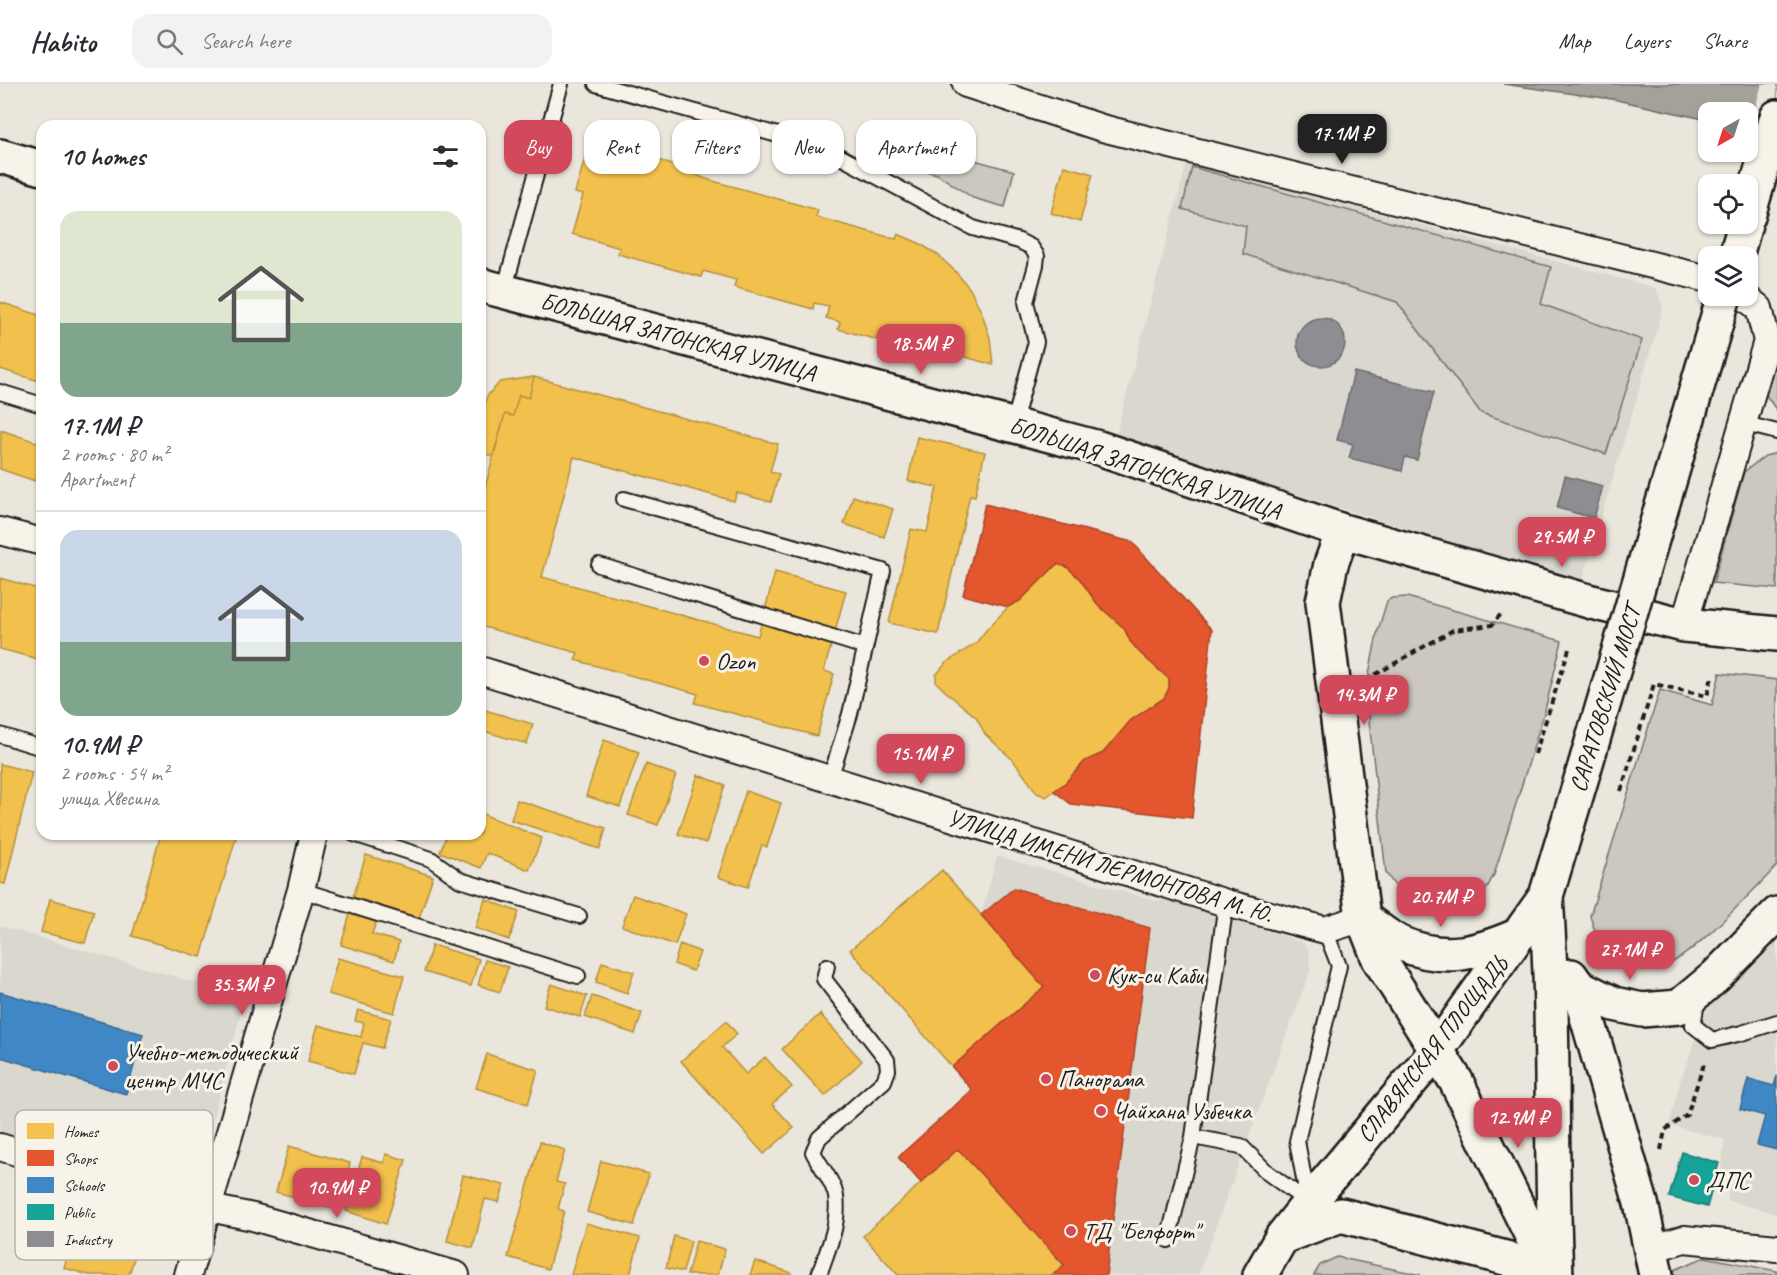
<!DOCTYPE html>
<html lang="en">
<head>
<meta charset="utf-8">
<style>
  body { margin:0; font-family:Caveat,sans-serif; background:#f2f2f3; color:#2b2b33; height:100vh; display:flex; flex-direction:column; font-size:22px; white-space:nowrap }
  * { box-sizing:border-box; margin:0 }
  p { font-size:20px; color:#7c7c81 }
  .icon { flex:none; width:33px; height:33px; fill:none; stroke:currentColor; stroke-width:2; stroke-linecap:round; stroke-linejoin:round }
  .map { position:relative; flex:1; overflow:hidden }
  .drawer { position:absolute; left:36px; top:36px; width:450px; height:720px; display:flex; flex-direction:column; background:#fff; border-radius:18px; box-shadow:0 2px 4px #0004 }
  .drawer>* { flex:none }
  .banner { position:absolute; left:504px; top:36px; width:570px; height:54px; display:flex; gap:12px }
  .needle { width:39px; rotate:219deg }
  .fabs { position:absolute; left:1698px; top:18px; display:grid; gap:12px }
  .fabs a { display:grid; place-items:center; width:60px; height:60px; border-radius:12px; background:#fff; box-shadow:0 2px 4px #0004; font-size:30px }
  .price { position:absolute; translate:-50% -51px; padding:0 14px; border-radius:12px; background:#d1495b; color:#fff; font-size:20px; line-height:39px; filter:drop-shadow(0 2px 3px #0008) }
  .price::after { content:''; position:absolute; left:50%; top:36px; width:18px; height:14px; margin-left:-9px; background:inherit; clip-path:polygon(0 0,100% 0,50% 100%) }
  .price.selected { background:#222; color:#fff }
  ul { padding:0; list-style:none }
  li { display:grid; align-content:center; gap:12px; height:318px; padding:0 24px }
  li+li { border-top:2px solid #e1e1e2 }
  li span { display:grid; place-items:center; height:186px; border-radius:18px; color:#555 }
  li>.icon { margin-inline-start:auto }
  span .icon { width:108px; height:108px; fill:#fffc; stroke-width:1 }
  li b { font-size:26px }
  h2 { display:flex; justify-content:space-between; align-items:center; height:72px; padding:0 24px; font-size:26px }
  .chip { padding:0 21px; border-radius:18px; background:#fff; box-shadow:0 2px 4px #0004; font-size:21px; line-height:54px }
  .chip.selected { background:#d1495b; color:#fff }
  header { display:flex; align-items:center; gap:36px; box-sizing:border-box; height:84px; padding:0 30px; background:#fff; border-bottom:2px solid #e1e1e2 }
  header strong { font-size:28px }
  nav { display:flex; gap:33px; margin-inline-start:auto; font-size:21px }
  .search { width:420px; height:54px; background:#f2f2f3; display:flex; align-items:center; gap:15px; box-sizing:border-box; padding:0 21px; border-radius:18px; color:#7c7c81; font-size:22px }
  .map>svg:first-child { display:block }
  .built { fill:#dad7ce }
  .green { fill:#ccc8c0; stroke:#74726e; stroke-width:1.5 }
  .water { fill:#a3a19a; stroke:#6d6c68; stroke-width:1.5 }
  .pier { fill:#eae6dc }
  .homes { fill:#f2c14e; stroke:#b2903f; stroke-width:1.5 }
  .shops { fill:#e4572e; stroke:#a84529; stroke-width:1.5 }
  .schools { fill:#3f88c5; stroke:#346892; stroke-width:1.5 }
  .public { fill:#17a398; stroke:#187a73; stroke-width:1.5 }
  .industry { fill:#8d8d92; stroke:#6b6b6f; stroke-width:1.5 }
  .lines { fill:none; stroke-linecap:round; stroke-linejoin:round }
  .service-casing { stroke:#1c1c1c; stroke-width:18 }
  .minor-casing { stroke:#1c1c1c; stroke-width:30 }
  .tertiary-casing { stroke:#1c1c1c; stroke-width:38 }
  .primary-casing { stroke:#1c1c1c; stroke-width:38 }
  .path { stroke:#1c1c1c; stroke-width:4; stroke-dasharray:6 4.5; stroke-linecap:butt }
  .service { stroke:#f7f3e8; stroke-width:14 }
  .minor { stroke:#f7f3e8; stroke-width:26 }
  .tertiary { stroke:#f7f3e8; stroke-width:33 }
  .primary { stroke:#f7f3e8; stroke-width:33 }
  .primary-bridge-casing { stroke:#1c1c1c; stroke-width:38; stroke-linecap:butt }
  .primary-bridge { stroke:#f7f3e8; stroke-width:33 }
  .poi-dot { fill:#d1495b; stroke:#f7f3e8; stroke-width:2 }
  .labels { text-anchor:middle; stroke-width:6; stroke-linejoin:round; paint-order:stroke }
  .street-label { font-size:24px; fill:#1c1c1c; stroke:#f7f3e8 }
  .poi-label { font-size:24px; fill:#1c1c1c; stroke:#f7f3e8; text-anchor:start }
  .key { fill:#f7f3e8; stroke:#b5b2ab; stroke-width:1.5 }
  .key-label { font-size:16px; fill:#1c1c1c }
</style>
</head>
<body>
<header>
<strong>Habito</strong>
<div class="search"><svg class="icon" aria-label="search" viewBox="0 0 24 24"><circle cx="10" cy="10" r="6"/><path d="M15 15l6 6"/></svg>Search here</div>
<nav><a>Map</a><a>Layers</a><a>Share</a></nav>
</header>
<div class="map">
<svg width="1777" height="1191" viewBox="0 0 1777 1191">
  <rect width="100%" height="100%" fill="#eae6dc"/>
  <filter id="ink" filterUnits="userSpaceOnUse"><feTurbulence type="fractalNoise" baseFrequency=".0167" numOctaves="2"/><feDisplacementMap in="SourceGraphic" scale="12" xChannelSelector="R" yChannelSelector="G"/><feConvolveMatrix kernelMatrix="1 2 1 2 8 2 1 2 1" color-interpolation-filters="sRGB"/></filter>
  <g filter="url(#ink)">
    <path class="built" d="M1187,78L1656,204L1663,225L1582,498L1115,355Z
      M997,772L1158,817L1168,813L1302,858L1309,867L1310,887L1198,1191H1052L921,1099L898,1073L972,1007L952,983L1044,904L981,831Z
      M0,842L245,913L203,1072L192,1090L174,1102L0,1052Z
      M1777,855V1130L1727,1116L1730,1099L1728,1091L1721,1088L1725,1056L1669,1041L1681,995L1704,931L1719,910Z"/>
    <path class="green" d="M899,55L1014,87L1005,123L973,114L937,90L892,77Z
      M1192,83L1551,183L1541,220L1642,256L1606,370L1481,329L1397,218L1243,170L1246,142L1182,125Z
      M1777,267V327L1766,311Z
      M1777,369V505L1713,499L1744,388L1765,372Z
      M1407,513L1562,557L1545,626L1494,791C1490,797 1487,806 1482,811C1468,825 1432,827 1415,819C1401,812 1394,801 1386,789L1369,637V590L1377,550L1387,517L1392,514Z
      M1720,589L1777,596V782C1757,802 1686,880 1662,882C1651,883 1637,879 1626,875C1601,867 1597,855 1590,832L1660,606L1712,621Z
      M1337,1173L1421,1191H1314L1320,1181Z
      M1705,1173L1777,1187V1191H1675L1674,1186Z"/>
    <path class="water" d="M1503,0H1777V52L1748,45V28H1708V36L1612,15Z"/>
    <path class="pier" d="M1762,0H1777V55L1748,49Z"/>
    <path class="homes" d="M592,49L706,95L818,126L816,133L896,155L898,150L919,159L938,171L955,187L970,205L982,229L990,254L993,281L931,263L929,270L838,245L840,238L826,234L829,222L814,219L813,225L734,203L736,196L703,187L701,193L618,170L620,164L572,150L583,111L575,109Z
      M1064,82L1093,90L1080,138L1051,129Z
      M0,218L42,232V298L0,285Z
      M534,293L778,360L770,388L779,390L771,418L737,409L734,417L574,373L542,493L758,552L775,488L846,507L824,587L834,590L817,652L695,619L698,610L575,576L578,569L480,542V422L505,330L513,332L519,311L529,314Z
      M534,293L529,314L519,311L513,332L505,330L493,372L480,369V342L487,312L500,298Z
      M1,346L42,360V375L35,397L0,385Z
      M917,353L985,368L975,412L970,411L938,550L889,539L911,445L927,448L937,403L908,397Z
      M853,412L893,425L884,453L844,440Z
      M1057,480L1067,483L1079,494L1098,521L1124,544L1130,557L1140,569L1169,595V604L1164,614L1131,636L1103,669L1085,677L1065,699L1046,713L1037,709L1013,676L985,650L976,633L947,609L936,598V591L946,579L976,559L987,545L1008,523L1020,517Z
      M0,494L42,506V576L0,565Z
      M485,626L533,640L527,660L480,646Z
      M604,656L639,668L620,723L586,712Z
      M0,680L32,688L5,800L0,799Z
      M646,680L676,691L658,741L628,731Z
      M698,691L725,701L706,759L678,750Z
      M746,707L781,719L767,763L762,761L748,803L718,793Z
      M517,716L606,744L600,765L511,736Z
      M480,729L542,754L529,786L487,769L481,784L440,768L447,750H480Z
      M161,750H237L201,873L132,852Z
      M366,771L433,792L419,834L353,813Z
      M942,786L1044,903L952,983L850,866Z
      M633,811L686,830L675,861L622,842Z
      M50,815L94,827L85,859L41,848Z
      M485,815L519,828L509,856L475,844Z
      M350,830L376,838L372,850L399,858L394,877L341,861Z
      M680,860L700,868L693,887L674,880Z
      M432,861L479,875L471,902L424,888Z
      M338,874L404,892L394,929L328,910Z
      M485,876L508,883L500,908L478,901Z
      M602,878L634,888L627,909L596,898Z
      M551,900L587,912L580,933L544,922Z
      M592,912L642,929L635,950L585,933Z
      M358,926L391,935L382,964L363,959L354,990L308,977L318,941L361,953L364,939L355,937Z
      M820,930L862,977L825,1012L782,965Z
      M726,937L737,950L722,963L746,990L765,973L792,1003L772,1020L794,1044L764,1070L681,977Z
      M487,970L538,986L528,1020L476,1004Z
      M540,1058L565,1066L556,1098L565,1100L558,1125L564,1127L548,1185L508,1173Z
      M289,1062L350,1079L337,1125L276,1108Z
      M958,1065L1064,1181L1052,1191H898L863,1152Z
      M386,1070L406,1076L386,1140L346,1127L362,1073L384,1079Z
      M601,1077L649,1090L634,1141L587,1128Z
      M463,1091L504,1101L499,1118L485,1115L473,1164L447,1157Z
      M81,1125L143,1144L129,1191H89L64,1184Z
      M586,1139L640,1154L630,1191H571Z
      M674,1152L691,1157L683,1188L666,1184Z
      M696,1157L725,1165L718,1191H687Z
      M755,1177L792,1189L791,1191H750Z"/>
    <path class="shops" d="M985,420L1132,458L1212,546L1192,734L1071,720L1054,707L1065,699L1085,677L1103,669L1131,636L1164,614L1169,604V595L1140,569L1130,557L1124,544L1098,521L1079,494L1067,483L1057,480L1020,517L1008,523L963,511Z
      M1014,804L1150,844L1106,1191H1052L1064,1181L958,1065L921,1099L898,1073L972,1006L952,983L1044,903L981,831Z"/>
    <path class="schools" d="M0,908L143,950L126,1010L0,973Z
      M1777,992V1066L1757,1061L1765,1032L1740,1025L1748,995L1774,1002Z"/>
    <path class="public" d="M1682,1068L1719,1079L1707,1123L1669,1113Z"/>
    <path class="industry" d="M1297 258a24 24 0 1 1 48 0a24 24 0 1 1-48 0Z
      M1354,288L1434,308L1417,376L1405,373L1402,387L1349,374L1353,360L1337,356Z
      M1565,392L1603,402L1594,434L1557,424Z"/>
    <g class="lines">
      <defs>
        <path id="service" d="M596,0L824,64L973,144L1019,157L1031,163L1037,172L1036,181L1026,218L1036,258L1013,342
          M504,207L561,0
          M0,308L42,321
          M1742,339L1777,348
          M624,415L883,487L850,630L830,695
          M599,481L865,563
          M0,651L42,664
          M354,750L431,775L460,796L579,832
          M301,806L578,892
          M1700,914L1697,919L1693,941L1712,956L1742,949L1777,938
          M1193,1053L1241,1062L1268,1089L1309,1119
          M1308,1117L1297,1057L1339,882L1325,846
          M1168,1156L1193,1053L1226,819
          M819,1191C827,1167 840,1140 836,1113C834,1098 820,1082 813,1068L819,1054L884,997L888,986L887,976L824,895L827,882"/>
        <path id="minor" d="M966,0L1102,44L1708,195
          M0,447L42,458
          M1684,541L1767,257L1759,224L1744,212
          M480,586L1226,819L1325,846L1363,834
          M0,1063L181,1118L253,1133L456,1191
          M1651,1165L1684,1155L1777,1164
          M188,1191L301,806L314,750"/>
        <path id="tertiary" d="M0,72L42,84
          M480,201L1099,364L1343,447L1592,518L1684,541L1777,550
          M1343,447L1331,480L1323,518L1363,834L1379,875L1456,997L1551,1191
          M1363,834C1375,842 1388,854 1402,860C1445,878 1478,869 1519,851
          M1571,892L1578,902L1614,920L1642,926L1679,923L1715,893L1777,830
          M1578,902L1641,1119L1656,1191"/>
        <path id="primary" d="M1748,132L1777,33
          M1736,172L1745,140
          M1546,812C1555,938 1550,1065 1556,1191
          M1282,1153L1341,1131L1509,1175L1535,1191
          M1260,1191L1282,1153L1309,1119L1437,966L1546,812L1583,689"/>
      </defs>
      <use href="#service" class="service-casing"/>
      <use href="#minor" class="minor-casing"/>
      <use href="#tertiary" class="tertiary-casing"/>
      <use href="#primary" class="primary-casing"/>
      <path class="path" d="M1366,596L1453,546L1492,541L1501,530
        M1535,670L1569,565
        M1621,707L1654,600L1707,612L1712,593
        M1661,1066L1665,1046L1687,1031L1705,977"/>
      <use href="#service" class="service"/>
      <use href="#minor" class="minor"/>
      <use href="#tertiary" class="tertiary"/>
      <use href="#primary" class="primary"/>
      <defs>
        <path id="primary-bridge" d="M1583,689L1724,212"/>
      </defs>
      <use href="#primary-bridge" class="primary-bridge-casing"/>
      <use href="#primary-bridge" class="primary-bridge"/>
    </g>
  </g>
  <g class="poi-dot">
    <circle cx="704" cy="577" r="6"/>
    <circle cx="1095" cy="891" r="6"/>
    <circle cx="113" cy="982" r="6"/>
    <circle cx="1046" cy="995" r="6"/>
    <circle cx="1101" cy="1027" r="6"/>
    <circle cx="1694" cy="1096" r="6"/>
    <circle cx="1071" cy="1147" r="6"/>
  </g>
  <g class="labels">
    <g class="street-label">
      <text transform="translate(678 253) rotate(15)" y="8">БОЛЬШАЯ ЗАТОНСКАЯ УЛИЦА</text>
      <text transform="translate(1145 384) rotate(18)" y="8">БОЛЬШАЯ ЗАТОНСКАЯ УЛИЦА</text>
      <text transform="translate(1605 615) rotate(-73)" y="8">САРАТОВСКИЙ МОСТ</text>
      <text transform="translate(1110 782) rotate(17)" y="8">УЛИЦА ИМЕНИ ЛЕРМОНТОВА М. Ю.</text>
      <text transform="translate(1432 965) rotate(-52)" y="8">СЛАВЯНСКАЯ ПЛОЩАДЬ</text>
    </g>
    <g class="poi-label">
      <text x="716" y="585">Ozon</text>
      <text x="1107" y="899">Кук-си Каби</text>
      <text x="125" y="976">Учебно-методический<tspan x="125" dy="28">центр МЧС</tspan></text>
      <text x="1058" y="1003">Панорама</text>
      <text x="1113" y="1035">Чайхана Узбечка</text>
      <text x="1706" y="1104">ДПС</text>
      <text x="1083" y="1155">ТД "Белфорт"</text>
    </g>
  </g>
  <rect x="15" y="1026" width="198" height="150" rx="9" class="key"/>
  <rect x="27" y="1039" width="27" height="16" fill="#f2c14e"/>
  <rect x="27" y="1066" width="27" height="16" fill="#e4572e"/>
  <rect x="27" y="1093" width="27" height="16" fill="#3f88c5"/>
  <rect x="27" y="1120" width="27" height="16" fill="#17a398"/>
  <rect x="27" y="1147" width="27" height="16" fill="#8d8d92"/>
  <g class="key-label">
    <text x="64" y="1053">Homes</text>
    <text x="64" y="1080">Shops</text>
    <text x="64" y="1107">Schools</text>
    <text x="64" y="1134">Public</text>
    <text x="64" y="1161">Industry</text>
  </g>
</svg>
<div class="fabs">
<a><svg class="needle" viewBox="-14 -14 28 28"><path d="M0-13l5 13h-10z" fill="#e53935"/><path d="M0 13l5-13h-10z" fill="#7c7c81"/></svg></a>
<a><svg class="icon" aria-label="locate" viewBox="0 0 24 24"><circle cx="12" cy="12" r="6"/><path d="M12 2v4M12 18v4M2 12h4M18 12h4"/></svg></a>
<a><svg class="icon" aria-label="layers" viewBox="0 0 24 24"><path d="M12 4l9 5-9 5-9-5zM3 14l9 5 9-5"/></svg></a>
</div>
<b class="price selected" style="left:1342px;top:81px">17.1M ₽</b>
<b class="price" style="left:921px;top:291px">18.5M ₽</b>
<b class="price" style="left:1562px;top:484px">29.5M ₽</b>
<b class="price" style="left:1364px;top:642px">14.3M ₽</b>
<b class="price" style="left:921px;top:701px">15.1M ₽</b>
<b class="price" style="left:1441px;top:844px">20.7M ₽</b>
<b class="price" style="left:1630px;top:897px">27.1M ₽</b>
<b class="price" style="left:242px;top:932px">35.3M ₽</b>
<b class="price" style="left:1518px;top:1065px">12.9M ₽</b>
<b class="price" style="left:337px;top:1135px">10.9M ₽</b>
<div class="banner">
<a class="chip selected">Buy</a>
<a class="chip">Rent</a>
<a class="chip">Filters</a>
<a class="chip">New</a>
<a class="chip">Apartment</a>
</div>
<section class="drawer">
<h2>10 homes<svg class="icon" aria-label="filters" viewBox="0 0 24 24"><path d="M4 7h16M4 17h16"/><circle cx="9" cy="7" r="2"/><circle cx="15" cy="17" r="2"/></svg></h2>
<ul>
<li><span style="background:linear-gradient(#dfe7d0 60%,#7fa58c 0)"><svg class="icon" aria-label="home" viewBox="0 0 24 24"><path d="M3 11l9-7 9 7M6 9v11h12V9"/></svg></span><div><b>17.1M ₽</b><p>2 rooms · 80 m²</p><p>Apartment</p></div></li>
<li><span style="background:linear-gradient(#c9d6e8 60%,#7fa58c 0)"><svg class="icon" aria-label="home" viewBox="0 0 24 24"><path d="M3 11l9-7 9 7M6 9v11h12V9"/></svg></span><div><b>10.9M ₽</b><p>2 rooms · 54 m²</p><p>улица Хвесина</p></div></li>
</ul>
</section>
</div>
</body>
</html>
